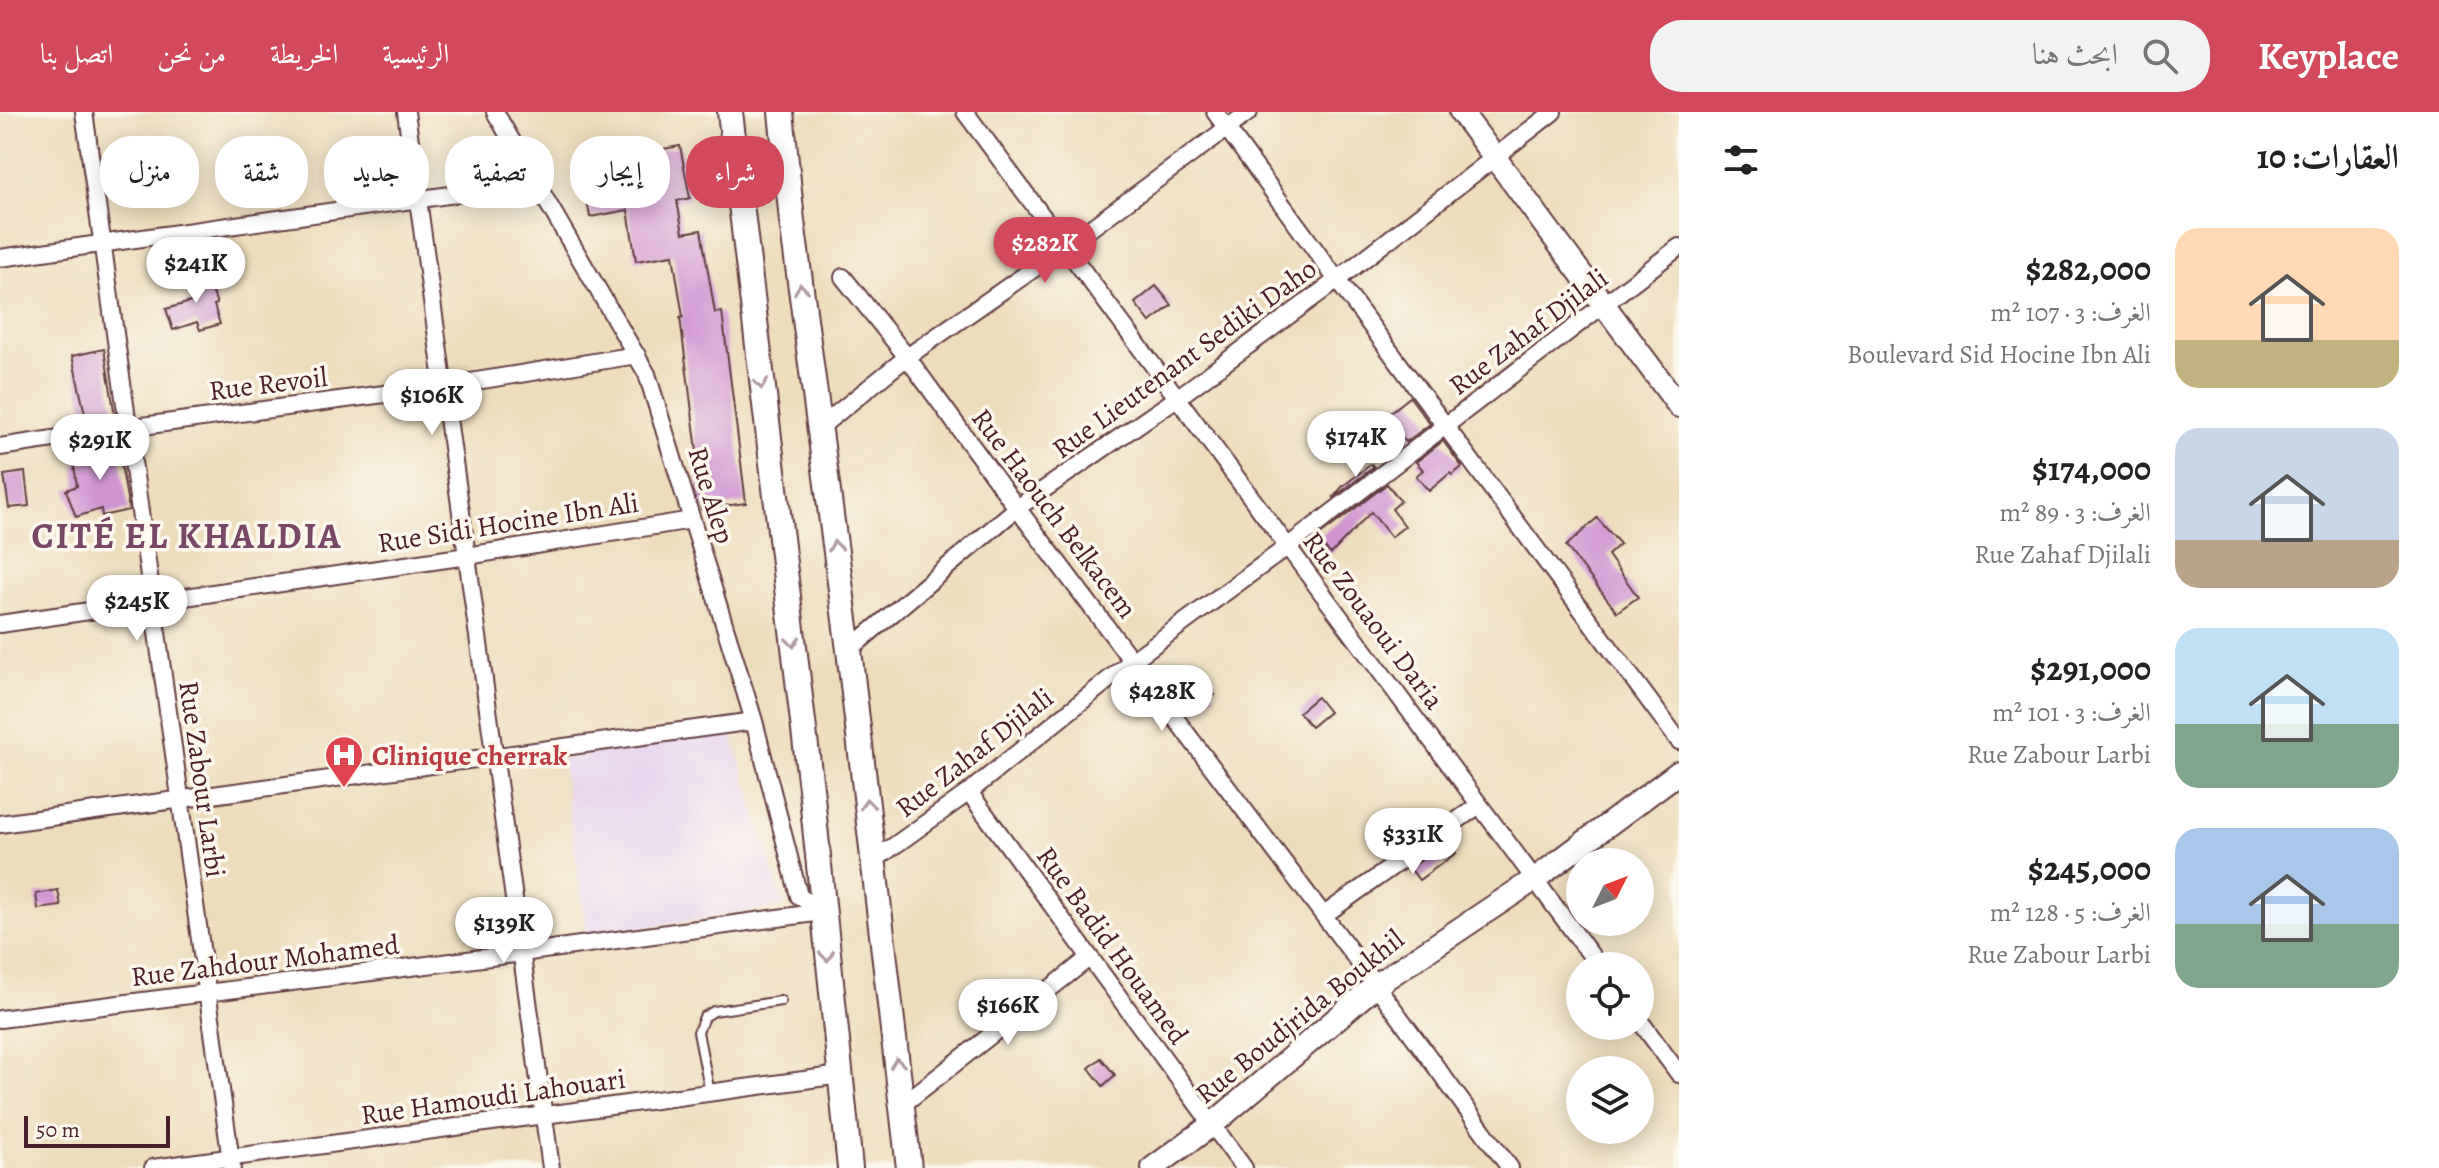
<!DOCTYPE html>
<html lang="ar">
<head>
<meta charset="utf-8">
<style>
  body { margin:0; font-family:Alegreya,Amiri,serif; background:#f2f2f2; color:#222; direction:rtl; height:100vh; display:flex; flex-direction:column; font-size:30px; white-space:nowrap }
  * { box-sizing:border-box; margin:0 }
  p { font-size:26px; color:#767676 }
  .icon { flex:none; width:44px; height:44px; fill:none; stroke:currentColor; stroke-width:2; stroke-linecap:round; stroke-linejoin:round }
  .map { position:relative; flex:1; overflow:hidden; direction:ltr }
  .sheet { display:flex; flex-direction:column; background:#fff; width:760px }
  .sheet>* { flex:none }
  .banner { position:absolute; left:24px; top:24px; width:760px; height:72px; direction:rtl; display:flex; gap:16px }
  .needle { width:52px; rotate:48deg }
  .buttons { position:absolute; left:1566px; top:736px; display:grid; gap:16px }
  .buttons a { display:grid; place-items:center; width:88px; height:88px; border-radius:50%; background:#fff; box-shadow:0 4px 20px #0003; font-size:40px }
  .scale { position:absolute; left:24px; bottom:20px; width:146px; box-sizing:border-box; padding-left:8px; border:4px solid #4a1f2b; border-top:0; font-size:22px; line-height:28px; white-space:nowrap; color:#4a1f2b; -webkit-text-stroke:6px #fbf7ec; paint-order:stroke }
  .price { position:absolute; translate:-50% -68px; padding:0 18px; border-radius:28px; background:#fff; color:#222; font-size:26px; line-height:52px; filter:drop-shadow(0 2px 4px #0008) }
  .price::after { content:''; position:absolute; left:50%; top:48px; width:24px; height:18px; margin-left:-12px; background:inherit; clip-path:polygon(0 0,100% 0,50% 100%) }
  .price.active { background:#d1495b; color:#fff }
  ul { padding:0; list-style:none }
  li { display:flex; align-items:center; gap:24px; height:200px; padding:0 40px }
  li span { display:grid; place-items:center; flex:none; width:224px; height:160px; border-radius:24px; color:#555 }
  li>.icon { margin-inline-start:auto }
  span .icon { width:96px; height:96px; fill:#fffc; stroke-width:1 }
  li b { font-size:34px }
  h2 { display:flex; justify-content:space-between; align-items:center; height:96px; padding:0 40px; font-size:34px }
  .pill { padding:0 28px; border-radius:32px; background:#fff; box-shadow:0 4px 20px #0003; font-size:28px; line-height:72px }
  .pill.active { background:#d1495b; color:#fff }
  header { display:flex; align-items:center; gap:48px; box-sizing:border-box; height:112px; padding:0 40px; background:#d1495b; color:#fff }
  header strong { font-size:38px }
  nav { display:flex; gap:44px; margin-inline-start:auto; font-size:28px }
  .search { width:560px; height:72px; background:#f2f2f2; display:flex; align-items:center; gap:20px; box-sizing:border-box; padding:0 28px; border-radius:32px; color:#767676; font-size:30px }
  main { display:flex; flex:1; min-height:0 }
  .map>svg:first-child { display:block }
  .built { fill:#e6d2f0 }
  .building { fill:#d095d3 }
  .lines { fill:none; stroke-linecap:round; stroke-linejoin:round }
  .lane-casing { stroke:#633c41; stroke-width:12 }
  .street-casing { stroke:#633c41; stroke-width:20 }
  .secondary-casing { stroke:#633c41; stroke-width:26 }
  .primary-casing { stroke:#633c41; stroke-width:28 }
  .lane { stroke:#fff; stroke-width:8 }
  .street { stroke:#fff; stroke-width:16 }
  .secondary { stroke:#fff; stroke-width:22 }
  .primary { stroke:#fff; stroke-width:24 }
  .oneway { stroke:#ae9aa0 }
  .labels { text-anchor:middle; stroke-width:7; stroke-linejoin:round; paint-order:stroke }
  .street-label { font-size:28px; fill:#4a1f2b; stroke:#fbf7ec }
  .health-label { font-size:28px; font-weight:bold; fill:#be3a42; stroke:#fbf7ec; text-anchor:start }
  .district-label { font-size:36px; font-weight:bold; letter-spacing:2px; fill:#794866; stroke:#fbf7ec }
</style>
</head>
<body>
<header>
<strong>Keyplace</strong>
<div class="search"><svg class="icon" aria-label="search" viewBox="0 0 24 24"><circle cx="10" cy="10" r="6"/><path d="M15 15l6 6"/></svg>ابحث هنا</div>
<nav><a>الرئيسية</a><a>الخريطة</a><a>من نحن</a><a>اتصل بنا</a></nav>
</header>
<main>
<section class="sheet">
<h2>العقارات: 10<svg class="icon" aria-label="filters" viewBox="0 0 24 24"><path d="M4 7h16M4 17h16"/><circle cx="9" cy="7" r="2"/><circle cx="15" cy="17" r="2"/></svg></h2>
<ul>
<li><span style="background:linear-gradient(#ffd9b3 70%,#c2b280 0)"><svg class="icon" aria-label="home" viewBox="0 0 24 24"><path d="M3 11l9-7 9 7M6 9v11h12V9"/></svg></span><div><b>$282,000</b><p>الغرف: 3 · 107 m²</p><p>Boulevard Sid Hocine Ibn Ali</p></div></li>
<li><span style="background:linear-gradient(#c9d6e8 70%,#b9a48a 0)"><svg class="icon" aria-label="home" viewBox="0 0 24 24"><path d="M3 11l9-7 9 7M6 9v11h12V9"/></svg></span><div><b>$174,000</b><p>الغرف: 3 · 89 m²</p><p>Rue Zahaf Djilali</p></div></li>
<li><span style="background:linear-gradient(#bfe0f5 60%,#7fa58c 0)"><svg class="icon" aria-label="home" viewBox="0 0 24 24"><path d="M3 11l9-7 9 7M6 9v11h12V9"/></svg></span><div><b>$291,000</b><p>الغرف: 3 · 101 m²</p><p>Rue Zabour Larbi</p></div></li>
<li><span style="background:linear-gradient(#a9c7e8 60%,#7fa58c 0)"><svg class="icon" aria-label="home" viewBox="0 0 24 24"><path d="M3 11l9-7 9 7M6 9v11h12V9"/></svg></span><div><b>$245,000</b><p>الغرف: 5 · 128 m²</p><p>Rue Zabour Larbi</p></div></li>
</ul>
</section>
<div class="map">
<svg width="1679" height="1056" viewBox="0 0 1679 1056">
  <rect width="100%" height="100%" fill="#fbf7ec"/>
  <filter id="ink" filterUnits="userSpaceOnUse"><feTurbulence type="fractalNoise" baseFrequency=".0125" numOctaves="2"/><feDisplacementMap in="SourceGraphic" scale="16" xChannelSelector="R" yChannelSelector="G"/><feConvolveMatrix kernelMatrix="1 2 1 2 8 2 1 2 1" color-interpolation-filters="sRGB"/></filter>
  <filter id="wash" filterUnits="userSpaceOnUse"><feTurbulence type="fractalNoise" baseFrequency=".006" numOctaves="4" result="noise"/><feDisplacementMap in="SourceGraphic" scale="32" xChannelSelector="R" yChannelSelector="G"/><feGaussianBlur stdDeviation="1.8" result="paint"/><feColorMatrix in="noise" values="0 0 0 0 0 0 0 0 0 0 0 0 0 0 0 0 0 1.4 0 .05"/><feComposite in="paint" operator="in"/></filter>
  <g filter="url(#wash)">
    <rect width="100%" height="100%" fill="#edb"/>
    <path class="built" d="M730,617L784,794L587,824L562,647Z"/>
    <g id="blocks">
      <path class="building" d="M680,34L690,86L677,89L683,121L701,118L715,201L722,200L746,391L701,397L697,363L700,362L680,206L683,205L673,143L636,149L628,98L590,105L583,67L590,66L585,41L617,35L619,45Z
        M204,156L217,192L214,193L220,212L200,218L197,210L173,218L166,197L194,189L185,163Z
        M1156,174L1172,193L1150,210L1135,191Z
        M104,237L115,304L111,305L112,307L87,311L72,244Z
        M1410,285L1430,312L1406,330L1386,304Z
        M117,329L129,398L102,404L101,397L76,405L66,378L77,374L74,353L88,350L84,334Z
        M1443,329L1462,355L1452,363L1450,361L1429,379L1416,364L1423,358L1416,350Z
        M1371,352L1374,355L1333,386L1342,375Z
        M25,360L29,394L9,396L4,363Z
        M1387,372L1401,389L1392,397L1405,414L1391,425L1371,400L1331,442L1315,427Z
        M1597,406L1620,432L1608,443L1638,485L1617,500L1566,434Z
        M1203,570L1215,583L1195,600L1184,587Z
        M1317,585L1329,600L1311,615L1299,600Z
        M1448,729L1456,741L1419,768L1410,756Z
        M58,778L61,794L38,797L36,782Z
        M1101,946L1115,963L1103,974L1089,956Z"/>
    </g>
  </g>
  <g filter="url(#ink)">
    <use href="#blocks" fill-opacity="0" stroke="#633c41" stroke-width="2"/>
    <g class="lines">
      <defs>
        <path id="lane" d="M710,981L698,920L704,905L714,899L781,889"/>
        <path id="street" d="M84,0L232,1056
          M406,0L551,1056
          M495,0L647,262L754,609L799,784L822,800
          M965,0L1599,854
          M1215,0L1337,168L1679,629
          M0,146L535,71
          M843,165L907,245L1017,396L1376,873L1510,1056
          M819,316L907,245L1065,135L1249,0
          M0,335L127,316L445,274L637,243
          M0,512L467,444L692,408
          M849,538L1017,396L1177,286L1337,168L1553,0
          M969,680L1244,1056
          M0,712L754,609
          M873,749L969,680L1133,548L1287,435L1679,135
          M1324,803L1479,693
          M0,907L522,841L822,800
          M1640,909L1679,962
          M902,993L1089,846
          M153,1056L841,963"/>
        <path id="secondary" d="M1461,0L1679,294
          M1153,1056L1213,1012L1376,873L1535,767L1679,660"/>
        <path id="primary" d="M730,0L812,685L850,1056
          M781,0L792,109L849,538L909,1056"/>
      </defs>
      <use href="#lane" class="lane-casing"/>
      <use href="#street" class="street-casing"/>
      <use href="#secondary" class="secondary-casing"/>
      <use href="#primary" class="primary-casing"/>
      <use href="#lane" class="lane"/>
      <use href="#street" class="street"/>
      <use href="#secondary" class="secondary"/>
      <use href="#primary" class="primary"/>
    </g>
    <defs><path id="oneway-chevron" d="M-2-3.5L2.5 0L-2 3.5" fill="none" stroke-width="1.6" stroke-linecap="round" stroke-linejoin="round" transform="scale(2)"/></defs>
    <g class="oneway">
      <use href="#oneway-chevron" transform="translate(801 177) rotate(-97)"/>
      <use href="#oneway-chevron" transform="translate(761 272) rotate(83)"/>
      <use href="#oneway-chevron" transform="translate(835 434) rotate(-98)"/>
      <use href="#oneway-chevron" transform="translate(793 530) rotate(83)"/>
      <use href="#oneway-chevron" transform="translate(867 692) rotate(-97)"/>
      <use href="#oneway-chevron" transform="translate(827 844) rotate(83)"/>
      <use href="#oneway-chevron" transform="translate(897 951) rotate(-97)"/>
    </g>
  </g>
  <defs>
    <symbol id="hospital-pin" viewBox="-11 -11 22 30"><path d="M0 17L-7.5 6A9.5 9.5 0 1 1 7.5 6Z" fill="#e0444e" stroke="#fbf7ec"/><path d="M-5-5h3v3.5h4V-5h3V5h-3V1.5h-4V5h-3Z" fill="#fff"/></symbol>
  </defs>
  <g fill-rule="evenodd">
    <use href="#hospital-pin" x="322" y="621" width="44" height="60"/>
  </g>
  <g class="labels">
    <g class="street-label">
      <text transform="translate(1528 219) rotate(-37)" y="10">Rue Zahaf Djilali</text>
      <text transform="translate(1184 246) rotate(-36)" y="10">Rue Lieutenant Sediki Daho</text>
      <text transform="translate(268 271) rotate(-7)" y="10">Rue Revoil</text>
      <text transform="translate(712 383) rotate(73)" y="10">Rue Alep</text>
      <text transform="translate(1055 401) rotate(53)" y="10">Rue Haouch Belkacem</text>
      <text transform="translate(508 410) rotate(-9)" y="10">Rue Sidi Hocine Ibn Ali</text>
      <text transform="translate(1374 508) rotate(53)" y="10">Rue Zouaoui Daria</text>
      <text transform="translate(974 640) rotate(-38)" y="10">Rue Zahaf Djilali</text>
      <text transform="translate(203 667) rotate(82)" y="10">Rue Zabour Larbi</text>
      <text transform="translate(1113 833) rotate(54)" y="10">Rue Badid Houamed</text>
      <text transform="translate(265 848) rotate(-7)" y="10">Rue Zahdour Mohamed</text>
      <text transform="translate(1299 904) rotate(-39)" y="10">Rue Boudjrida Boukhil</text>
      <text transform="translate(493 984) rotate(-8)" y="10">Rue Hamoudi Lahouari</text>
    </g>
    <g class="health-label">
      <text x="372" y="653">Clinique cherrak</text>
    </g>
    <g class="district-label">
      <text x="187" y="436">CITÉ EL KHALDIA</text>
    </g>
  </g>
</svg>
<div class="buttons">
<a><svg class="needle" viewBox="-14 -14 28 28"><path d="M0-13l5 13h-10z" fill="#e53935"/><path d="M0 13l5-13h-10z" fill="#767676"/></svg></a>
<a><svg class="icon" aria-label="locate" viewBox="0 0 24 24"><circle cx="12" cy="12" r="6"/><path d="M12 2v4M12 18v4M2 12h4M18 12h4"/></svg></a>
<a><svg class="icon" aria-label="layers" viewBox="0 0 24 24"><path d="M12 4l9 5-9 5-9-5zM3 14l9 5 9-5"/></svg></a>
</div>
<div class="scale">50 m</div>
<b class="price active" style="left:1045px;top:173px">$282K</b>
<b class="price" style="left:196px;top:193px">$241K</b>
<b class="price" style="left:432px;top:325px">$106K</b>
<b class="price" style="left:1356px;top:367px">$174K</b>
<b class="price" style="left:100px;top:370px">$291K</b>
<b class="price" style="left:137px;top:531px">$245K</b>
<b class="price" style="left:1162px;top:621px">$428K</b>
<b class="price" style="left:1413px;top:764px">$331K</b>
<b class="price" style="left:504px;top:853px">$139K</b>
<b class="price" style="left:1008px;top:935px">$166K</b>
<div class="banner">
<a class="pill active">شراء</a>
<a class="pill">إيجار</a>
<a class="pill">تصفية</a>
<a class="pill">جديد</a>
<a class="pill">شقة</a>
<a class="pill">منزل</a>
</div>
</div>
</main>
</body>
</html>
